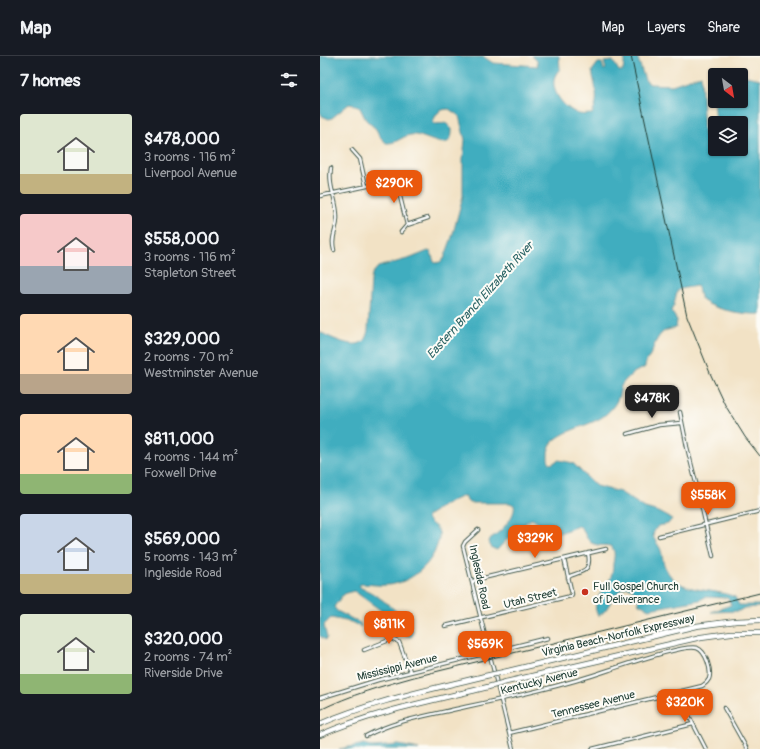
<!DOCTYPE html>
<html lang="en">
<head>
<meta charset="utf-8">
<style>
  body { margin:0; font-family:Pangolin,sans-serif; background:#242831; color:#f1f3f6; height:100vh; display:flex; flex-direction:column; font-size:15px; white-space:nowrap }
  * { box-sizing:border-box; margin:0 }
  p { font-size:13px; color:#9ea1a6 }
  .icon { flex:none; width:22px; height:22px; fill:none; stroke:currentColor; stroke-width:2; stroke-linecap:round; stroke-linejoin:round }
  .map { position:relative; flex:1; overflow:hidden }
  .drawer { display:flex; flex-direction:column; background:#171b24; width:320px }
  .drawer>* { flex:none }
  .needle { width:26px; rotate:149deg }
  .tools { position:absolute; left:388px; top:12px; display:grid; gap:8px }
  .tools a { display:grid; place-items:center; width:40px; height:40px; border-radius:4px; background:#171b24; box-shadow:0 1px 3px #0004; font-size:20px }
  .price { position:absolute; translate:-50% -34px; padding:0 9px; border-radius:8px; background:#ea580c; color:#fff; font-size:13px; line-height:26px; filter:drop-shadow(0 1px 2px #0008) }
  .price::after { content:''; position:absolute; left:50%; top:24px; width:12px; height:9px; margin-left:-6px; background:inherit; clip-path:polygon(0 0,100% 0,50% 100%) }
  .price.current { background:#222; color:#fff }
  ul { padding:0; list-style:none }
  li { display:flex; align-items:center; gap:12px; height:100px; padding:0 20px }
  li span { display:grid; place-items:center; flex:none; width:112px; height:80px; border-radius:4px; color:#555 }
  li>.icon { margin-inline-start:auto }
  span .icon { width:48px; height:48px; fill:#fffc; stroke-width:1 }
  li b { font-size:17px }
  h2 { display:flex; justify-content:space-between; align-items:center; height:48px; padding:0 20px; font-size:17px }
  header { display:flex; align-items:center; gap:24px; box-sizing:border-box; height:56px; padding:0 20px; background:#171b24; border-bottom:1px solid #363941 }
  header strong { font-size:19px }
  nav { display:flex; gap:22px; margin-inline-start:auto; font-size:14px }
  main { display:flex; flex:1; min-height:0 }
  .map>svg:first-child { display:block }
  .water { fill:#41adbf; stroke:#30757a }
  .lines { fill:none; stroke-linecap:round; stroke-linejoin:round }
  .street-casing { stroke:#3f564a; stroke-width:4.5 }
  .highway-casing { stroke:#3f564a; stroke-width:6 }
  .street { stroke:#fff; stroke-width:2.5 }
  .highway { stroke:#fff; stroke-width:4.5 }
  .tram { stroke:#1f3d34; stroke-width:1 }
  .rail { stroke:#1f3d34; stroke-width:1 }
  .highway-bridge-casing { stroke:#3f564a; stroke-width:6; stroke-linecap:butt }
  .highway-bridge { stroke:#fff; stroke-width:4.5 }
  .poi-dot { fill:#c8321e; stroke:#fdfcf7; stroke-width:1.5 }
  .labels { text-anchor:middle; stroke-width:4; stroke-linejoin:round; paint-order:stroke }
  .street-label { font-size:11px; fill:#1f3d34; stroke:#fdfcf7 }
  .poi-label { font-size:11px; fill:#1f3d34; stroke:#fdfcf7; text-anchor:start }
  .water-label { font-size:12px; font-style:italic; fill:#2b6465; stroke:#fdfcf7 }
</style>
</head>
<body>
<header>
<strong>Map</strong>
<nav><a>Map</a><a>Layers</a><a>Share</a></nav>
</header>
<main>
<section class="drawer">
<h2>7 homes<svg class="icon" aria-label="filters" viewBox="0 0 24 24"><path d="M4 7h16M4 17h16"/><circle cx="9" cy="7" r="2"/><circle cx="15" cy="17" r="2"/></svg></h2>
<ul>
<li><span style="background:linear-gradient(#dfe7d0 75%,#c2b280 0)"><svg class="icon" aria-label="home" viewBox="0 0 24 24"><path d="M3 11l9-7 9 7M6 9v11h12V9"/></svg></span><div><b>$478,000</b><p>3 rooms · 116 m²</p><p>Liverpool Avenue</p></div></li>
<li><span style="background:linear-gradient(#f6c9c9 65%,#9aa5b1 0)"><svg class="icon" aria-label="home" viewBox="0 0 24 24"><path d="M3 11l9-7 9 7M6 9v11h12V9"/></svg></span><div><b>$558,000</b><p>3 rooms · 116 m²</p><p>Stapleton Street</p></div></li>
<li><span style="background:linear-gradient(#ffd9b3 75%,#b9a48a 0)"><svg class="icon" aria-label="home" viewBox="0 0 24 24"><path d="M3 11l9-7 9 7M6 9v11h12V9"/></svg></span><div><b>$329,000</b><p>2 rooms · 70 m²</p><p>Westminster Avenue</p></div></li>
<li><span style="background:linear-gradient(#ffd9b3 75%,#8fb573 0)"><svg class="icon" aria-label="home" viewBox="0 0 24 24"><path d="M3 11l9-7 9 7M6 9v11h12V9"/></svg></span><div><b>$811,000</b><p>4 rooms · 144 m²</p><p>Foxwell Drive</p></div></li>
<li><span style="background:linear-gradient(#c9d6e8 75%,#c2b280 0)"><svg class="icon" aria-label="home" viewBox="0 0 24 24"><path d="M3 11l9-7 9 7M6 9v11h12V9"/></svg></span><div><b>$569,000</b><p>5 rooms · 143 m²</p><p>Ingleside Road</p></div></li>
<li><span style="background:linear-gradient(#dfe7d0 75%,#8fb573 0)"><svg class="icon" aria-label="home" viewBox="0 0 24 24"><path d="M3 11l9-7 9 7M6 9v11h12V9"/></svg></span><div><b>$320,000</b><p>2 rooms · 74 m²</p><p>Riverside Drive</p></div></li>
</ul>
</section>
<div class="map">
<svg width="440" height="693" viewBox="0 0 440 693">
  <rect width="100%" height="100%" fill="#fdfcf7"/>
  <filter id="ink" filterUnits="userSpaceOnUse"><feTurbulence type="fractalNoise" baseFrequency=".025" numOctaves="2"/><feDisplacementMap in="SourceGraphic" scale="8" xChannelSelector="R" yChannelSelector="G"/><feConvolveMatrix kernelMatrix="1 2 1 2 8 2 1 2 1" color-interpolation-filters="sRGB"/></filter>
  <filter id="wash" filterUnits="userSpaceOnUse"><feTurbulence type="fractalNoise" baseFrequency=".012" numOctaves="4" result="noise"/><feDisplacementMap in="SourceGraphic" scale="16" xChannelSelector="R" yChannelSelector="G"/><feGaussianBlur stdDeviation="0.9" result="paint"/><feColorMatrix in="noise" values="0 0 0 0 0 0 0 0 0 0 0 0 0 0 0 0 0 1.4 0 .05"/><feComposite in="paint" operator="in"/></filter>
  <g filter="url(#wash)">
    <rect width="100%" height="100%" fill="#f2e2c5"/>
    <path class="water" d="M0,0H139L141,1H164L173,7L218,10L217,5L212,0H239L240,13C224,28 242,52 259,58C263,59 268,58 272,58C280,43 275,31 272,15L278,7H282L284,14L286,13L284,6L293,5L299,15H303L305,0H317L325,24L330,28L352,29L381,19L384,80L395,79V93H421V67H396L392,18L415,19H395V45H421V19L440,23V258C425,259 394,254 382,244C378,240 380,234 377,230C371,231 361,232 357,235L354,249L351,255L357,264L356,272C353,273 350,273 347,274C337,278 335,289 331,297C329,302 325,306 325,311C322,314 320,313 317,315C312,317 304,325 301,330C300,333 300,336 299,339C297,347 291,354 285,359C270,372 226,375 228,400C228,404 228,406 231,408L239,404L253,407L276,430L300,436L325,452L339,456L352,463L348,468L338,470C329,480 335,483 340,492C343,498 342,506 346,513C359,539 392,531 415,541L419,549H440V551L424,552L419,555L391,556L411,549L408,542L385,541L380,544L329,553L319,548C317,539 317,534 307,531C288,539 292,553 278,560C270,545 284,535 290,523C292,518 293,513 293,508C294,501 296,496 291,490C285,489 279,490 274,488C266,486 265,474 259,470C249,472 239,480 230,477L218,489L214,487V485C217,475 227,468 211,463L195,475L177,494L172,492L168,486L169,483C179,478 197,460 194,449L190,447H149L147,445L145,439L126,448L107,460C107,468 118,469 119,477C120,483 117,489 115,495C107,513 87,528 67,529C59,530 50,528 42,528L39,529L41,532C57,537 80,557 91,571L93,575L92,580L90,581L84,578L59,553L34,535L26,537L21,541L14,551L17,555L40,567L41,571L31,566L11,562L4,569L7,582L5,584L0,580V276C9,281 33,293 42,286C46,283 47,278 48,274L51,224L52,218L58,211L91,202L108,195L111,196L114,206L116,207L120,206L124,203L132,181L143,140V103L145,84L139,60L129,53C120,53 116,57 113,66L115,68L126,67L132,73C133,102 104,76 90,79C81,81 76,88 66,87L60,81L56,73L46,64L39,50L29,48L12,62L9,63L2,60L0,56Z
      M45,688L52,691L79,689L99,693H19Z"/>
  </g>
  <g filter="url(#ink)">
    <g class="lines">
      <defs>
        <path id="street" d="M32,94L40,103L46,130
          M11,112C8,132 17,143 17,161C18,173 10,180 14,194
          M76,124L87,169
          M0,140L76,124L81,119
          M81,176L87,169L108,162
          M360,356L367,391L378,435L393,500
          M307,378L339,369L361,367
          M158,474L145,486L143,490L193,693
          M339,480L440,455
          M248,522L250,520C263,515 272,515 268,497
          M153,526L155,524L286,493
          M48,563L72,583L79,586L90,615
          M125,570L251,540L252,538L244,503
          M44,594L72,583
          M362,635L366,654L386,693
          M0,642L58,624L228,582
          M404,652L427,693
          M46,680C73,665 106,660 136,653C187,642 240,631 289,614C304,609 364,588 377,592C386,595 392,615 389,623C387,627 385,628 382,630L189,677
          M272,693L373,668"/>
        <path id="highway" d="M184,616L376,570L416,565L440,564
          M186,626L381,581L411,577H440
          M0,668C53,645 109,634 165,620
          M0,679C53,656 111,645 168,631"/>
      </defs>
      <use href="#street" class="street-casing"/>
      <use href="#highway" class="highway-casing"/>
      <use href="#street" class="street"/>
      <use href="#highway" class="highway"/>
      <path class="tram" d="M0,654C30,639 62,630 94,621L440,537"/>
      <path class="rail" d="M311,0L367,260L390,317L405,349L425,381L440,400"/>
      <defs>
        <path id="highway-bridge" d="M165,620L184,616
          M168,631L186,626"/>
      </defs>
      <use href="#highway-bridge" class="highway-bridge-casing"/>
      <use href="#highway-bridge" class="highway-bridge"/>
    </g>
  </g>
  <circle class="poi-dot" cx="265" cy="536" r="4"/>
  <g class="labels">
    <g class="street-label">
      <text transform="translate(160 521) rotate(78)" y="4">Ingleside Road</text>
      <text transform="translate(210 542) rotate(-14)" y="4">Utah Street</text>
      <text transform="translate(298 579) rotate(-13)" y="4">Virginia Beach-Norfolk Expressway</text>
      <text transform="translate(77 611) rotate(-14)" y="4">Mississippi Avenue</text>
      <text transform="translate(219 625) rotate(-14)" y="4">Kentucky Avenue</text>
      <text transform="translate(273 648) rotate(-14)" y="4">Tennessee Avenue</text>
    </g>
    <g class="poi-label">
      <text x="273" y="534">Full Gospel Church<tspan x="273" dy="13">of Deliverance</tspan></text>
    </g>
    <g class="water-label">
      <text transform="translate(160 244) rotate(-48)" y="4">Eastern Branch Elizabeth River</text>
    </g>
  </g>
</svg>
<div class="tools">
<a><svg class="needle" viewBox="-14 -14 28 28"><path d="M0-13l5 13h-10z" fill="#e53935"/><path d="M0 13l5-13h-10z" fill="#9ea1a6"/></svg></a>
<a><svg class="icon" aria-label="layers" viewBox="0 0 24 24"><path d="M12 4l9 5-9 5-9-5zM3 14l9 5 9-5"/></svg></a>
</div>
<b class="price" style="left:74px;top:148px">$290K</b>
<b class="price current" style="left:332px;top:363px">$478K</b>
<b class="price" style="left:388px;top:460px">$558K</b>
<b class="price" style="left:215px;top:503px">$329K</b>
<b class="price" style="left:69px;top:589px">$811K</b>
<b class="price" style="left:165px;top:609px">$569K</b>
<b class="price" style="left:365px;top:667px">$320K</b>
</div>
</main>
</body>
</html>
